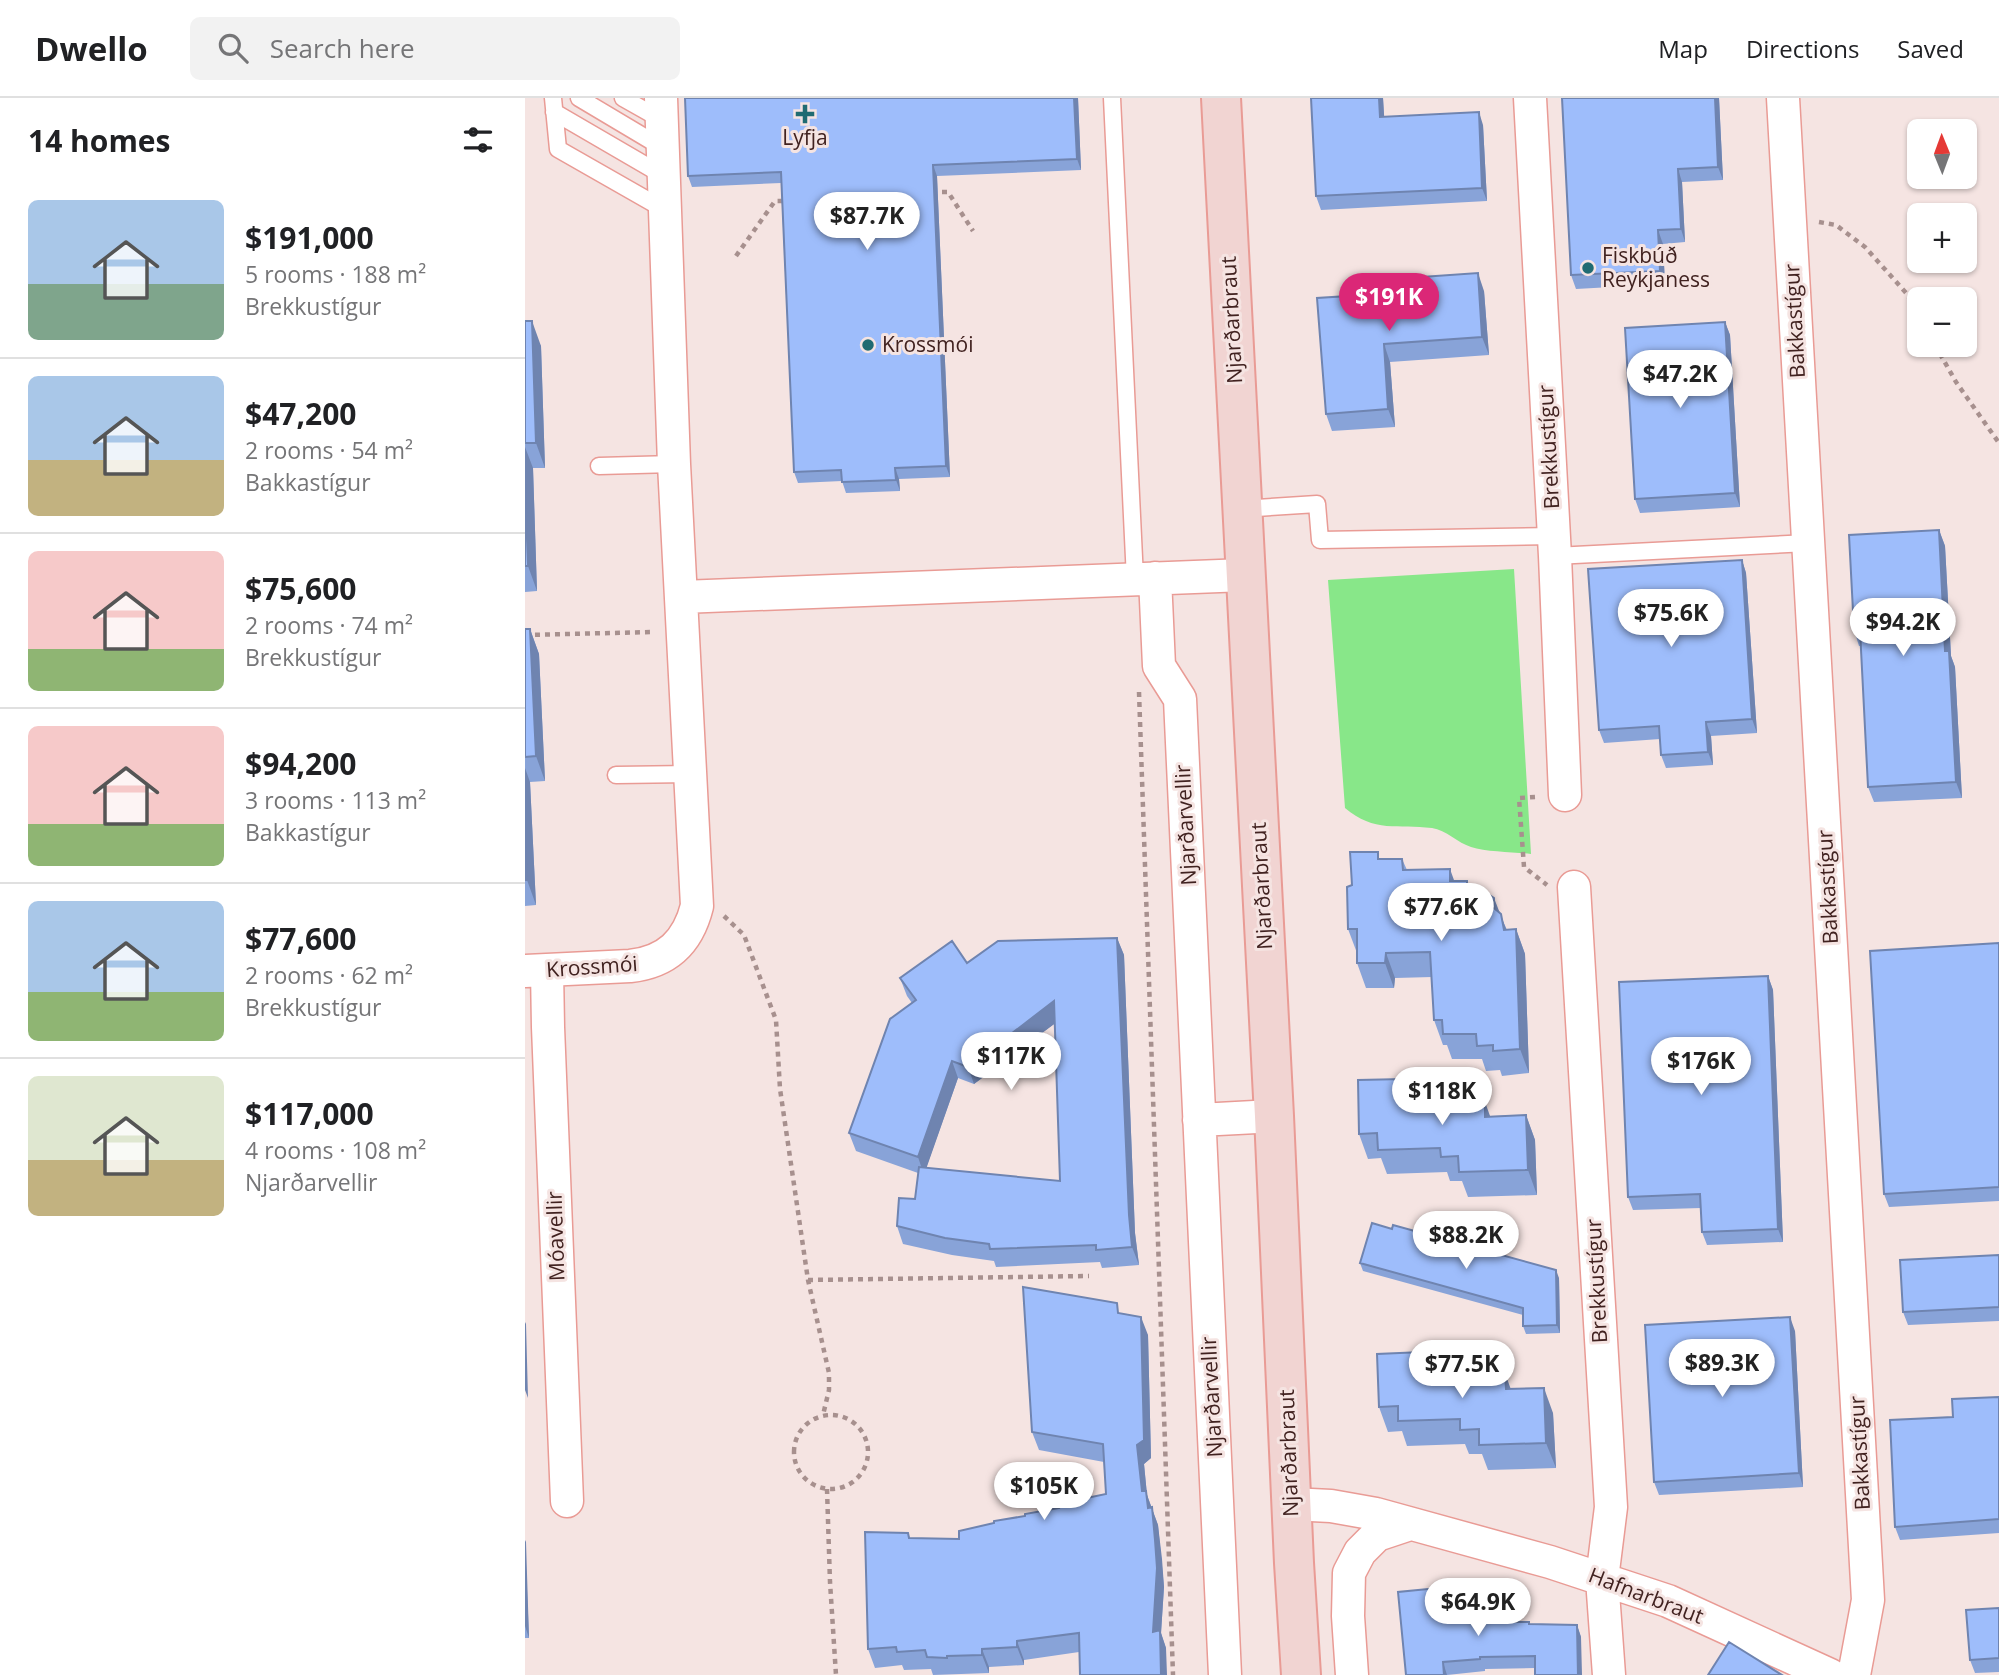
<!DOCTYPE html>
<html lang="en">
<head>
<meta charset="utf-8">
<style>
  body { margin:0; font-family:"Open Sans",sans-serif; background:#f2f2f2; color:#202124; height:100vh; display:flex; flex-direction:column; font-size:26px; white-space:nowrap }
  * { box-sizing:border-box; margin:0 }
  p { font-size:23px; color:#757577 }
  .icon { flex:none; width:38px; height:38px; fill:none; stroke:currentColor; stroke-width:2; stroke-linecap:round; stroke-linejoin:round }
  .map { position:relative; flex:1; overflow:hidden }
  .sheet { display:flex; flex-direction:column; background:#fff; width:525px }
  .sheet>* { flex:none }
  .needle { width:46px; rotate:359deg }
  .controls { position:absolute; left:1382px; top:21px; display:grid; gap:14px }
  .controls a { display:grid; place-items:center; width:70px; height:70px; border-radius:10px; background:#fff; box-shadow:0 2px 5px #0004; font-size:35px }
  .price { position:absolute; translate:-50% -60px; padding:0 16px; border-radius:24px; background:#fff; color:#222; font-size:23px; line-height:46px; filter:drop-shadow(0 2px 4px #0008) }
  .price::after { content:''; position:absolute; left:50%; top:42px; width:21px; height:16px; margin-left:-10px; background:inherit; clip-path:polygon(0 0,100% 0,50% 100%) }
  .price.selected { background:#db2777; color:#fff }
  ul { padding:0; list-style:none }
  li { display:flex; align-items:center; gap:21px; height:175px; padding:0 28px }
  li+li { border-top:2px solid #e0e0e0 }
  li span { display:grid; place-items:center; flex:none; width:196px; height:140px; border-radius:10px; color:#555 }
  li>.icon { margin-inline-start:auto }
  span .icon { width:84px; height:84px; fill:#fffc; stroke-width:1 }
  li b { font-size:30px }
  h2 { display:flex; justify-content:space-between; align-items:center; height:84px; padding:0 28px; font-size:30px }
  header { display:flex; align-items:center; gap:42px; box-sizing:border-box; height:98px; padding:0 35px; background:#fff; border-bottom:2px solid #e0e0e0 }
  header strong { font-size:33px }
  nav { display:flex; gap:38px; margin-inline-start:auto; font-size:24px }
  .search { width:490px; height:63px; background:#f2f2f2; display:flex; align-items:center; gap:18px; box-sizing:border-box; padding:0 24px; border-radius:10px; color:#757577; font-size:26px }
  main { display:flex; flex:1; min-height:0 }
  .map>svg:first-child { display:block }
  .green { fill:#88e789 }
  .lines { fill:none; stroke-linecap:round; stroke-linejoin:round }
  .service-casing { stroke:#e99b95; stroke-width:19 }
  .minor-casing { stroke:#e99b95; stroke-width:35 }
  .secondary-casing { stroke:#e99b95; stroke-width:42 }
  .path { stroke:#a7908e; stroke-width:4.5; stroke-dasharray:5 5; stroke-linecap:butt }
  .service { stroke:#fff; stroke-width:16 }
  .minor { stroke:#fff; stroke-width:32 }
  .secondary { stroke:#f1d4d2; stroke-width:38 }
  .wall { fill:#88a3d8; fill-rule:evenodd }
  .shaded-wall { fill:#6f84b0 }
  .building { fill:#9ebdfb; stroke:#6f84b0; stroke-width:2 }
  .poi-dot { fill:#206b72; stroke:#f5e4e2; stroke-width:2.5 }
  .labels { text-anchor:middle; stroke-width:6; stroke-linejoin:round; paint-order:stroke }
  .poi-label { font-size:21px; fill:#412220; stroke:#f5e4e2; text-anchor:start }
  .street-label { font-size:21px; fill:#412220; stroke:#f5e4e2 }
</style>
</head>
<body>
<header>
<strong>Dwello</strong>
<div class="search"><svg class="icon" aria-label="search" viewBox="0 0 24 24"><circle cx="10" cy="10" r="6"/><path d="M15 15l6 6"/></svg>Search here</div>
<nav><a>Map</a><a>Directions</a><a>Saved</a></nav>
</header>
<main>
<section class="sheet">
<h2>14 homes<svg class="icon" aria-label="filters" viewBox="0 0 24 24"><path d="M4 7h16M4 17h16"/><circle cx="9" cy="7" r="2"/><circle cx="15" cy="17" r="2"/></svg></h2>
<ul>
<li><span style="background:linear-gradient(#a9c7e8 60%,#7fa58c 0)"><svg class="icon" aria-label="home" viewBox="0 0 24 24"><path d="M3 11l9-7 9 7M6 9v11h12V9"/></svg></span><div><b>$191,000</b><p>5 rooms · 188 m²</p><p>Brekkustígur</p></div></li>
<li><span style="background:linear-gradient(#a9c7e8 60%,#c2b280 0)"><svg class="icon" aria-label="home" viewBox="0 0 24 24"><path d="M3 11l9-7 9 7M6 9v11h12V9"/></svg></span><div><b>$47,200</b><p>2 rooms · 54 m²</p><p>Bakkastígur</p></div></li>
<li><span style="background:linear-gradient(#f6c9c9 70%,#8fb573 0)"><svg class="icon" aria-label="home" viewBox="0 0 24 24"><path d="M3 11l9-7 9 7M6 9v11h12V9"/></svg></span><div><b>$75,600</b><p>2 rooms · 74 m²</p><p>Brekkustígur</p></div></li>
<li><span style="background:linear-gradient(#f6c9c9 70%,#8fb573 0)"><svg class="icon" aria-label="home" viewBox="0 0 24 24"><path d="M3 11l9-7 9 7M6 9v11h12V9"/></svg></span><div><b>$94,200</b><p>3 rooms · 113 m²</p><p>Bakkastígur</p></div></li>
<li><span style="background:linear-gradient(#a9c7e8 65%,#8fb573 0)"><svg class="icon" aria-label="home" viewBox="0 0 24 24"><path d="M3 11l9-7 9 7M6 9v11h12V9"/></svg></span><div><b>$77,600</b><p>2 rooms · 62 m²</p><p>Brekkustígur</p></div></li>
<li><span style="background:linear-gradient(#dfe7d0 60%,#c2b280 0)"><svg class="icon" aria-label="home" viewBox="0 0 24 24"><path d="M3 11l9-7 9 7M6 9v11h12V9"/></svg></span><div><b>$117,000</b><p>4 rooms · 108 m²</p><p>Njarðarvellir</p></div></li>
</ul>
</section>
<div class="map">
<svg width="1474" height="1577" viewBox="0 0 1474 1577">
  <rect width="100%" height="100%" fill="#f5e4e2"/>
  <path class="green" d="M989,471L1006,756C989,754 961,754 946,749C933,745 921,732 907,730C873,726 849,735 820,710L803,482Z"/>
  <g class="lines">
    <defs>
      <path id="service" d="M28,0L33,51L140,112
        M54,0L138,50
        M98,0L137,22
        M587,0L610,481
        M29,14L139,78
        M74,368L149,366
        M716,411L792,406L795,442L1029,438
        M1030,458L1283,445
        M91,677L166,676"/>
      <path id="minor" d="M1005,0L1030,458L1040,697
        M1258,0L1343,1502L1329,1577
        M630,480L634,568L655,601L700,1577
        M157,499L720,477
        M1049,789L1086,1409L1077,1481L1084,1577
        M22,872L23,929L42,1403
        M0,873L105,868C142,864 163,844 172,808L149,366L136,0
        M674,1022L749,1018
        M766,1406L806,1408L851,1416L1025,1464L1143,1503L1305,1577
        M827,1577L823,1518L824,1475L835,1454L852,1437L885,1426"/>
      <path id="secondary" d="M696,0L749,1018L769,1465L776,1577"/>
    </defs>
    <use href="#service" class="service-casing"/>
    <use href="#minor" class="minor-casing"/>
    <use href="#secondary" class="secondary-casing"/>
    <path class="path" d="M407,94H423L448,133
      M1294,124L1311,127L1340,149L1382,196L1395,219
      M211,158L250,103H262
      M1410,247L1431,284L1474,345
      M0,537L129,534
      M614,594L648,1577
      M1010,699L994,700L999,769L1022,787
      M199,818L219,837L251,922L255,991L283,1182L304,1275V1292L298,1317
      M283,1182L564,1178
      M269 1354a37 37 0 1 1 74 0a37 37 0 1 1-74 0Z
      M302,1391L305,1484L311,1577"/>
    <use href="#service" class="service"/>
    <use href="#minor" class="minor"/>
    <use href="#secondary" class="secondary"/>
  </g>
  <path class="wall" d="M553,0L556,72L412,78L425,379L374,381L375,393L321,395L317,383L273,385L269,374L256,85L167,89L163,78Z
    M786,0H858L859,18L958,27L962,103L796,112L791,98Z
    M1194,0L1198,82L1157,84L1160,144L1138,146L1140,186L1051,191L1046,177Z
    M959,193L964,257L865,264L870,329L807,333L801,316L792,200Z
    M0,223L16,248L20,370H8L12,493L0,494Z
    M1200,224L1205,237L1215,409L1115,415L1110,401Z
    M1414,432L1420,448L1426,558L1430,569L1437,700L1349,704L1343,689L1336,548H1334L1329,532Z
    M1217,462L1221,475L1232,635L1186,638L1188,667L1141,670L1136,657L1135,641L1079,645L1074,632Z
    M0,531H5L14,556L20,683L5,684L11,807L0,808Z
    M855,761H877L882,772L944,787L974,814L982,832L991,831L1000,856L1004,975L977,978L975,972L961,973L957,961H927L922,947H918L909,922L907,879L870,880L869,890H841L832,865V855L823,831L827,787Z
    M592,840L599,857L610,1135L614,1167L577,1170L575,1164L471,1169L469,1163L427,1157L378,1146L372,1128L390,1101L393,1075L331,1053L324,1035L387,905L382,898L375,880L442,865ZM530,925L535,1083L401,1070L433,980L449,986Z
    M1474,845V1103L1364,1109L1359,1096Z
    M1243,878L1248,892L1258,1144L1182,1147L1177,1134L1176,1110L1108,1112L1103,1099Z
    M885,997L921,1005L965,1018L1001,1017L1010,1042L1012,1097L943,1099L937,1083H925L922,1074L862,1076L856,1060L843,1061L834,1036Z
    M867,1131L1034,1180L1035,1235L1001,1236L998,1228V1217L838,1173L835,1165Z
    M1474,1157V1223L1383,1227L1378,1214Z
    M596,1216L623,1237L626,1360L619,1366L622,1397L633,1427L639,1489L636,1535L641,1550L554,1554L499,1562V1567L464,1569V1575L408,1577L406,1571L379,1572L377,1567L350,1570L343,1551L383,1435L385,1440L434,1441L500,1418L581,1396L579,1364L514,1352L507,1334Z
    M1270,1233L1278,1389L1134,1397L1129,1384Z
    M897,1254L903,1269L939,1268L943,1276L986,1291L1028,1315L1031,1370L963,1372L957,1356H944L940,1346L882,1348L877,1333L863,1334L854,1309Z
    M1474,1299V1435L1375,1442L1370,1429L1428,1319Z
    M0,1442L4,1540H0Z
    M917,1502L918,1513L956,1524L1005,1526L1052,1527L1056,1539L1010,1570L960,1571V1573L922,1577H881Z
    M1474,1510V1574L1450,1575L1445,1562Z"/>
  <path class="shaded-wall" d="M549,0H553L556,72L552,61Z
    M854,0H858L860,32L855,19Z
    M1190,0H1194L1198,82L1193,69Z
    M954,14L958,27L962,103L957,90Z
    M408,67L412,78L425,379L421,368Z
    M1153,71L1157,84L1160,144L1156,131Z
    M1133,132L1138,146L1140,186L1135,173Z
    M953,175L959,193L964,257L957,239Z
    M7,223L16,248L20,370L11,345Z
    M1200,224L1205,237L1215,409L1210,395Z
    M859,246L865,264L870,329L863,311Z
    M0,349L8,370L12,493L3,468L0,385Z
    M370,370L374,381L375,393L371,382Z
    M1414,432L1420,448L1426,558L1430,569L1437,700L1431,684L1420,553Z
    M1217,462L1221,475L1232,635L1227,621Z
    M5,531L14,556L20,683L11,658Z
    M1181,624L1186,638L1188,667L1183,654Z
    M0,670L5,684L11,807L2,782L0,747Z
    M925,771L934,796L925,783Z
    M969,800L985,841L988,857L969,810Z
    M991,831L1000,856L1004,975L995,951Z
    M592,840L599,857L610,1135L614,1167L607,1149L604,1117Z
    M861,855L870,880L869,890L860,865Z
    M1243,878L1248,892L1258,1144L1253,1131Z
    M529,903L536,921L449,986L443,969Z
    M427,963L433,980L399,1077L393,1059Z
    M879,981L888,1006L880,997Z
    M960,1004L969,1029L960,1019Z
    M1001,1017L1010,1042L1012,1097L1003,1072Z
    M1031,1172L1034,1180L1035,1235L1032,1227Z
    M616,1219L623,1237L626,1360L619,1366L622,1397L633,1427L637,1461L639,1489L636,1535L641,1550L642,1577H636L628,1534L612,1347Z
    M1265,1219L1270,1233L1278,1389L1274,1375Z
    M0,1224L1,1226L3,1300L0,1292Z
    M897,1254L906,1279L898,1269Z
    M980,1275L989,1300L981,1291Z
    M1019,1290L1028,1315L1031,1370L1021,1345Z
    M0,1442L1,1444L4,1540L0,1528Z
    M913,1490L917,1502L919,1525L915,1513Z
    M951,1510L956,1522L957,1536L952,1524Z
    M1052,1527L1056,1539L1057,1577H1053Z
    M492,1543L499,1562V1567L492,1549Z
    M457,1551L464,1569V1575L457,1557Z
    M918,1564L922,1577H919Z"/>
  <path class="building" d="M160,0H549L552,61L408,67L421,368L370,370L371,382L317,384L316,372L269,374L256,74L163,78Z
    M786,0H854L855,19L954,14L957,90L791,98Z
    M1037,0H1190L1193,69L1153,71L1156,131L1133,132L1135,173L1046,177Z
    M953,175L957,239L859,246L863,311L801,316L792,200L855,196L854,182Z
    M0,223H7L11,345H0Z
    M1200,224L1210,395L1110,401L1100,230Z
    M0,385L3,468H0Z
    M1414,432L1420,553H1424L1431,684L1343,689L1335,532H1329L1324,437Z
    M1217,462L1227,621L1181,624L1183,654L1136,657L1134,628L1074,632L1063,471Z
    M0,531H5L11,658L0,659Z
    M0,747L2,782H0Z
    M825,754H853V761H877L878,772L925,771V783H942V787L952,789L969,800V810L976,816L979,832L991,831L995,951L968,953V947L952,948L951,936H918L917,922H909L905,854L861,855L860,865H832V831H823L822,789L827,787Z
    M592,840L604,1117L607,1149L571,1152V1147L465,1151L464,1146L420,1140L372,1128L374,1100L390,1101L394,1069L535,1083L529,903L443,969L427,963L393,1059L324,1035L365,921L391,902L375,880L427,843L442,865L473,843Z
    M1474,845V1089L1359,1096L1345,853Z
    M1243,878L1253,1131L1177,1134L1175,1096L1103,1099L1094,884Z
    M879,981L880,997L918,996V1005L960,1004V1019L1001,1017L1003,1072L934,1074L933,1058L916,1059L915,1050L853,1052L852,1035L834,1036L833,982Z
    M847,1125L867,1131L868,1127L1031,1172L1032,1227L998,1228V1210L835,1165Z
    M1474,1157V1209L1378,1214L1375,1162Z
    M498,1189L592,1205L593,1215L616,1219L619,1342L612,1347L617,1393H621L623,1410L627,1409L630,1442L632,1470L628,1534L635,1532L636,1577H555L554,1535L492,1543V1549L457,1551V1557L422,1558V1560L402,1559L400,1552L372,1554L371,1549L343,1551L340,1434L383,1435L384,1440L434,1441V1433L469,1425V1423L500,1418V1416L534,1410L533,1406L581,1396L578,1346L507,1334Z
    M1265,1219L1274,1375L1129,1384L1120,1227Z
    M897,1254L898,1269L939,1268L940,1276L980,1275L981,1291L1019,1290L1021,1345L954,1347V1331L935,1332V1321L873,1323V1308L854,1309L852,1256Z
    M1474,1299V1421L1370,1429L1365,1322L1428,1319L1427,1301Z
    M913,1490L915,1513L951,1510L952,1524H1004V1526L1052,1527L1053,1577H1010V1558L955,1559V1561L918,1564L919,1577H881L873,1494Z
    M1474,1510V1560L1445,1562L1441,1512Z
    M1204,1544L1257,1577H1183Z"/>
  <g class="poi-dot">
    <path d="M276.5 5.5h7v7h7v7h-7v7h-7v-7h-7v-7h7z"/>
    <circle cx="1063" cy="170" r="7"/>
    <circle cx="343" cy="247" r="7"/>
  </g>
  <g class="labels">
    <g class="poi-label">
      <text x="280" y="47" text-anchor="middle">Lyfja</text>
      <text x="1077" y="165">Fiskbúð<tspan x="1077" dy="24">Reykjaness</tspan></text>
      <text x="357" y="254">Krossmói</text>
    </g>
    <g class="street-label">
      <text transform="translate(707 222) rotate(-93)" y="7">Njarðarbraut</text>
      <text transform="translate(1270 223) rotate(-93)" y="7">Bakkastígur</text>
      <text transform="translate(1024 349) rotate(-93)" y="7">Brekkustígur</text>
      <text transform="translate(661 727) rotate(-93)" y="7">Njarðarvellir</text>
      <text transform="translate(737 788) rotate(-93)" y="7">Njarðarbraut</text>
      <text transform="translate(1303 789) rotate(-93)" y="7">Bakkastígur</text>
      <text transform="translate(67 869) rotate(-4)" y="7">Krossmói</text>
      <text transform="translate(31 1138) rotate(-92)" y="7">Móavellir</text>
      <text transform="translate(1072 1183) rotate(-93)" y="7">Brekkustígur</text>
      <text transform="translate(687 1299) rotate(-93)" y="7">Njarðarvellir</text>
      <text transform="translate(764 1355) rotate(-92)" y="7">Njarðarbraut</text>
      <text transform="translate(1335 1355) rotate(-93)" y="7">Bakkastígur</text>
      <text transform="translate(1121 1498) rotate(21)" y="7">Hafnarbraut</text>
    </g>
  </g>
</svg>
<div class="controls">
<a><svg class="needle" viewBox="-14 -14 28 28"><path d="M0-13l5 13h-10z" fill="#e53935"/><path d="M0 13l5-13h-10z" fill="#757577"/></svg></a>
<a>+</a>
<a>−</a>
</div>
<b class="price" style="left:342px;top:154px">$87.7K</b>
<b class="price selected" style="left:864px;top:235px">$191K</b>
<b class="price" style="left:1155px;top:312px">$47.2K</b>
<b class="price" style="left:1146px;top:551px">$75.6K</b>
<b class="price" style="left:1378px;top:560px">$94.2K</b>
<b class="price" style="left:916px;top:845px">$77.6K</b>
<b class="price" style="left:486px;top:994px">$117K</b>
<b class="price" style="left:1176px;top:999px">$176K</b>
<b class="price" style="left:917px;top:1029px">$118K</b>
<b class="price" style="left:941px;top:1173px">$88.2K</b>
<b class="price" style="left:1197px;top:1301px">$89.3K</b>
<b class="price" style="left:937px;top:1302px">$77.5K</b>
<b class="price" style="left:519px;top:1424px">$105K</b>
<b class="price" style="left:953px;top:1540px">$64.9K</b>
</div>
</main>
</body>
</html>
